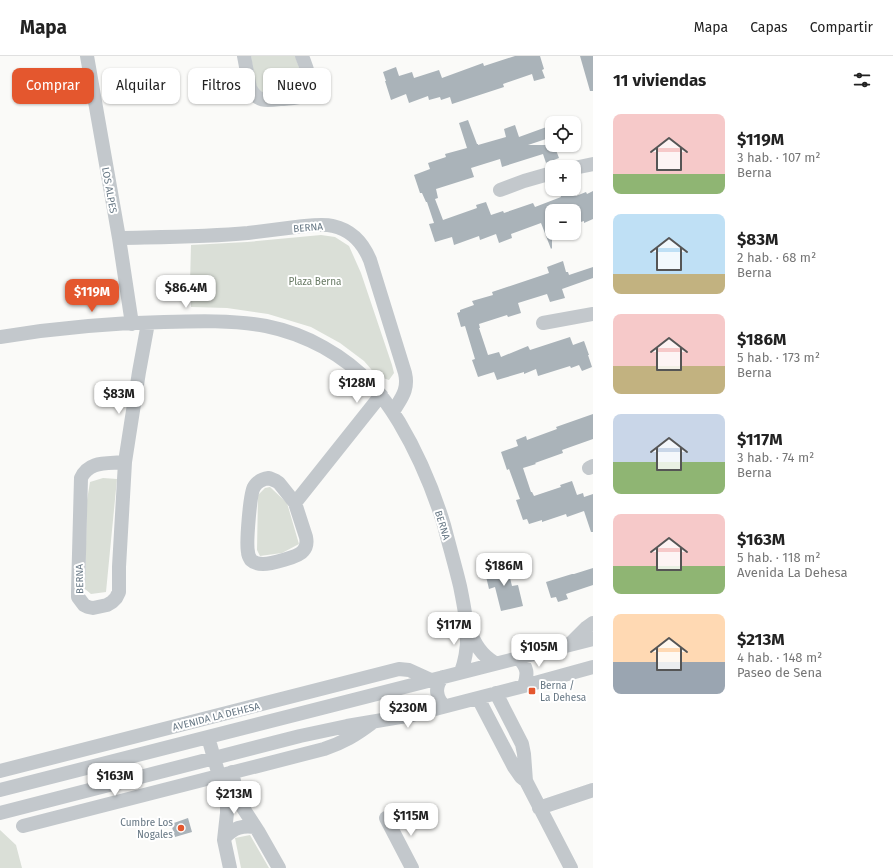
<!DOCTYPE html>
<html lang="es">
<head>
<meta charset="utf-8">
<style>
  body { margin:0; font-family:"Fira Sans",sans-serif; background:#f6f6f6; color:#222; height:100vh; display:flex; flex-direction:column; font-size:15px; white-space:nowrap }
  * { box-sizing:border-box; margin:0 }
  p { font-size:13px; color:#767676 }
  .icon { flex:none; width:22px; height:22px; fill:none; stroke:currentColor; stroke-width:2; stroke-linecap:round; stroke-linejoin:round }
  .map { position:relative; flex:1; overflow:hidden }
  .side { display:flex; flex-direction:column; background:#fff; width:300px }
  .side>* { flex:none }
  .top-card { position:absolute; left:12px; top:12px; width:380px; height:36px; display:flex; gap:8px }
  .buttons { position:absolute; left:545px; top:60px; display:grid; gap:8px }
  .buttons a { display:grid; place-items:center; width:36px; height:36px; border-radius:8px; background:#fff; box-shadow:0 1px 3px #0004; font-size:20px }
  .price { position:absolute; translate:-50% -34px; padding:0 9px; border-radius:8px; background:#fff; color:#222; font-size:13px; line-height:26px; filter:drop-shadow(0 1px 2px #0008) }
  .price::after { content:''; position:absolute; left:50%; top:24px; width:12px; height:9px; margin-left:-6px; background:inherit; clip-path:polygon(0 0,100% 0,50% 100%) }
  .price.selected { background:#e4572e; color:#fff }
  ul { padding:0; list-style:none }
  li { display:flex; align-items:center; gap:12px; height:100px; padding:0 20px }
  li span { display:grid; place-items:center; flex:none; width:112px; height:80px; border-radius:8px; color:#555 }
  li>.icon { margin-inline-start:auto }
  span .icon { width:48px; height:48px; fill:#fffc; stroke-width:1 }
  li b { font-size:17px }
  h2 { display:flex; justify-content:space-between; align-items:center; height:48px; padding:0 20px; font-size:17px }
  .tag { padding:0 14px; border-radius:8px; background:#fff; box-shadow:0 1px 3px #0004; font-size:14px; line-height:36px }
  .tag.selected { background:#e4572e; color:#fff }
  header { display:flex; align-items:center; gap:24px; box-sizing:border-box; height:56px; padding:0 20px; background:#fff; border-bottom:1px solid #e0e0e0 }
  header strong { font-size:19px }
  nav { display:flex; gap:22px; margin-inline-start:auto; font-size:14px }
  main { display:flex; flex:1; min-height:0 }
  .map>svg:first-child { display:block }
  .green { fill:#dadfd7 }
  .building { fill:#aab3b9 }
  .lines { fill:none; stroke-linecap:round; stroke-linejoin:round }
  .minor { stroke:#c3c8cc; stroke-width:14 }
  .poi-dot { fill:#e4572e; stroke:#fff; stroke-width:1.5 }
  .labels { text-anchor:middle; stroke-width:4; stroke-linejoin:round; paint-order:stroke }
  .street-label { font-size:10px; fill:#657683; stroke:#fff }
  .park-label { font-size:10px; fill:#687a64; stroke:#fff }
  .poi-label { font-size:10px; fill:#657683; stroke:#fff; text-anchor:start }
</style>
</head>
<body>
<header>
<strong>Mapa</strong>
<nav><a>Mapa</a><a>Capas</a><a>Compartir</a></nav>
</header>
<main>
<div class="map">
<svg width="593" height="812" viewBox="0 0 593 812">
  <rect width="100%" height="100%" fill="#fafaf8"/>
  <path class="green" d="M251,0H295L303,23V30L297,34L265,39L256,31Z
    M321,179L335,181L349,190L361,217L392,309L394,317L389,324L377,320L364,305L340,287L311,271L268,258L227,252L191,251L190,228L191,189L247,186Z
    M103,422L117,423L106,536L91,538L85,533L87,444L90,426Z
    M270,431L287,447L299,488L282,497L260,500L257,494L258,439L265,432Z
    M0,774L16,789L22,812H0Z
    M250,779L269,812H241L235,782Z"/>
  <path class="building" d="M515,0H540L544,13L542,14L545,22L534,25L532,18L503,28L504,31L452,48L450,41L441,44L440,41L429,44L428,40L409,47L406,38L391,44L385,25H386L383,16L396,11L399,20L412,16L414,22L439,14L442,22L483,7L484,10Z
    M580,0H593V35H590Z
    M468,64L477,88H478V89L506,81L504,73L515,69L519,81L552,69V81L528,89H565V90L556,94L559,102L546,107L543,98L502,111L500,103L471,112L474,121L436,133L438,142L435,143L443,164L477,152L476,149L486,146L491,159L503,155L504,157L533,147L535,151L561,141L560,137L569,133H573L576,140L586,136L587,138L593,135V163L584,167V165L574,168V155H552V192L551,193L541,167L511,178L512,182L499,187L496,178L480,184L479,180L454,189L452,181L435,186L429,168L434,167L427,146H426L422,137H420L414,119L430,113L428,107L446,101L445,98L467,92L459,67Z
    M563,205L566,216H568L569,219L593,211V222L562,233L565,242L550,246L547,238L518,247L521,257L508,261L507,259L479,268L480,272H479L488,299L499,296L501,301L528,290L530,294L570,281L573,289L584,285L589,299H588L592,311L582,315L579,309L571,312L570,310L538,320L536,313L524,318V316L497,324L494,316L478,321L472,304L475,303L465,270L461,271L457,257L460,256V254L474,249L472,245L493,239L492,236L549,217L547,211Z
    M593,358V383L562,394L563,397L535,407L536,408L523,412L531,436H532L534,440L561,431L560,429L572,425L577,439L583,437L584,441L593,438V476H591L584,455L567,461L566,458L542,466V464L529,468L527,463L523,464L516,444L520,443L509,413L507,414L501,396L518,390L516,384L526,380L527,384L557,373L556,371Z
    M506,506L512,530L518,529L523,550L501,555L495,531L489,533L484,512Z
    M593,512V529L566,538L568,543L558,546L556,541L551,542L546,526L572,518H574Z
    M188,762L192,776L175,781L171,768Z"/>
  <g class="lines">
    <path class="minor" d="M87,0L119,182L132,268
      M244,0L250,32C257,46 266,45 280,43C286,43 293,42 299,41C317,32 307,14 302,0
      M574,112L593,108
      M500,134L524,125L552,117
      M119,182C162,181 205,181 248,177C264,175 280,173 296,171C308,170 321,167 333,170C351,174 363,187 370,204L405,317C409,334 401,342 393,356
      M543,267L593,258
      M0,281C54,272 110,267 164,266C198,265 233,264 266,270C306,278 344,299 372,329C382,340 391,353 399,366C418,398 433,433 444,469C449,489 455,509 460,530C466,560 472,586 461,616
      M125,406C108,408 89,404 81,422L78,536V541L84,549L88,551L93,552L107,549L112,546L116,542L119,536V511L125,406L139,316L148,267
      M589,412L593,410
      M269,422L276,425L279,427L295,447L306,481C307,486 307,491 303,495C299,501 270,508 263,508C258,508 254,507 251,504C249,501 248,499 248,496C246,487 250,437 254,431C257,425 263,423 269,422Z
      M295,447L381,339
      M469,573C475,588 481,599 495,607
      M570,588L586,572L593,567
      M518,602C528,611 528,618 524,630
      M443,621C434,630 436,642 444,650
      M496,637L522,688L524,698L526,725
      M478,642L514,711L521,721L526,725L571,812
      M208,681L222,730L227,750V757L224,784L230,812
      M0,715L399,613L409,614L431,624
      M232,716L237,738L243,752L258,775L279,812
      M0,734L593,583
      M539,752L593,734
      M0,757L300,680L347,670L412,659L524,630L593,611
      M386,762L412,812
      M23,770L324,693C343,687 356,679 372,667
      M225,781C234,772 242,769 255,771"/>
  </g>
  <g class="poi-dot">
    <rect x="528" y="631" width="8" height="8" rx="2"/>
    <circle cx="181" cy="772" r="4"/>
  </g>
  <g class="labels">
    <g class="street-label">
      <text transform="translate(110 134) rotate(80)" y="4">LOS ALPES</text>
      <text transform="translate(308 171) rotate(-5)" y="4">BERNA</text>
      <text transform="translate(443 469) rotate(73)" y="4">BERNA</text>
      <text transform="translate(79 523) rotate(-91)" y="4">BERNA</text>
      <text transform="translate(216 660) rotate(-14)" y="4">AVENIDA LA DEHESA</text>
    </g>
    <g class="park-label">
      <text x="315" y="229">Plaza Berna</text>
    </g>
    <g class="poi-label">
      <text x="540" y="633">Berna /<tspan x="540" dy="12">La Dehesa</tspan></text>
      <text x="173" y="770" text-anchor="end">Cumbre Los<tspan x="173" dy="12">Nogales</tspan></text>
    </g>
  </g>
</svg>
<div class="buttons">
<a><svg class="icon" aria-label="locate" viewBox="0 0 24 24"><circle cx="12" cy="12" r="6"/><path d="M12 2v4M12 18v4M2 12h4M18 12h4"/></svg></a>
<a>+</a>
<a>−</a>
</div>
<b class="price" style="left:186px;top:253px">$86.4M</b>
<b class="price selected" style="left:92px;top:257px">$119M</b>
<b class="price" style="left:357px;top:348px">$128M</b>
<b class="price" style="left:119px;top:359px">$83M</b>
<b class="price" style="left:504px;top:531px">$186M</b>
<b class="price" style="left:454px;top:590px">$117M</b>
<b class="price" style="left:539px;top:612px">$105M</b>
<b class="price" style="left:408px;top:673px">$230M</b>
<b class="price" style="left:115px;top:741px">$163M</b>
<b class="price" style="left:234px;top:759px">$213M</b>
<b class="price" style="left:411px;top:781px">$115M</b>
<div class="top-card">
<a class="tag selected">Comprar</a>
<a class="tag">Alquilar</a>
<a class="tag">Filtros</a>
<a class="tag">Nuevo</a>
</div>
</div>
<section class="side">
<h2>11 viviendas<svg class="icon" aria-label="filters" viewBox="0 0 24 24"><path d="M4 7h16M4 17h16"/><circle cx="9" cy="7" r="2"/><circle cx="15" cy="17" r="2"/></svg></h2>
<ul>
<li><span style="background:linear-gradient(#f6c9c9 75%,#8fb573 0)"><svg class="icon" aria-label="home" viewBox="0 0 24 24"><path d="M3 11l9-7 9 7M6 9v11h12V9"/></svg></span><div><b>$119M</b><p>3 hab. · 107 m²</p><p>Berna</p></div></li>
<li><span style="background:linear-gradient(#bfe0f5 75%,#c2b280 0)"><svg class="icon" aria-label="home" viewBox="0 0 24 24"><path d="M3 11l9-7 9 7M6 9v11h12V9"/></svg></span><div><b>$83M</b><p>2 hab. · 68 m²</p><p>Berna</p></div></li>
<li><span style="background:linear-gradient(#f6c9c9 65%,#c2b280 0)"><svg class="icon" aria-label="home" viewBox="0 0 24 24"><path d="M3 11l9-7 9 7M6 9v11h12V9"/></svg></span><div><b>$186M</b><p>5 hab. · 173 m²</p><p>Berna</p></div></li>
<li><span style="background:linear-gradient(#c9d6e8 60%,#8fb573 0)"><svg class="icon" aria-label="home" viewBox="0 0 24 24"><path d="M3 11l9-7 9 7M6 9v11h12V9"/></svg></span><div><b>$117M</b><p>3 hab. · 74 m²</p><p>Berna</p></div></li>
<li><span style="background:linear-gradient(#f6c9c9 65%,#8fb573 0)"><svg class="icon" aria-label="home" viewBox="0 0 24 24"><path d="M3 11l9-7 9 7M6 9v11h12V9"/></svg></span><div><b>$163M</b><p>5 hab. · 118 m²</p><p>Avenida La Dehesa</p></div></li>
<li><span style="background:linear-gradient(#ffd9b3 60%,#9aa5b1 0)"><svg class="icon" aria-label="home" viewBox="0 0 24 24"><path d="M3 11l9-7 9 7M6 9v11h12V9"/></svg></span><div><b>$213M</b><p>4 hab. · 148 m²</p><p>Paseo de Sena</p></div></li>
</ul>
</section>
</main>
</body>
</html>
